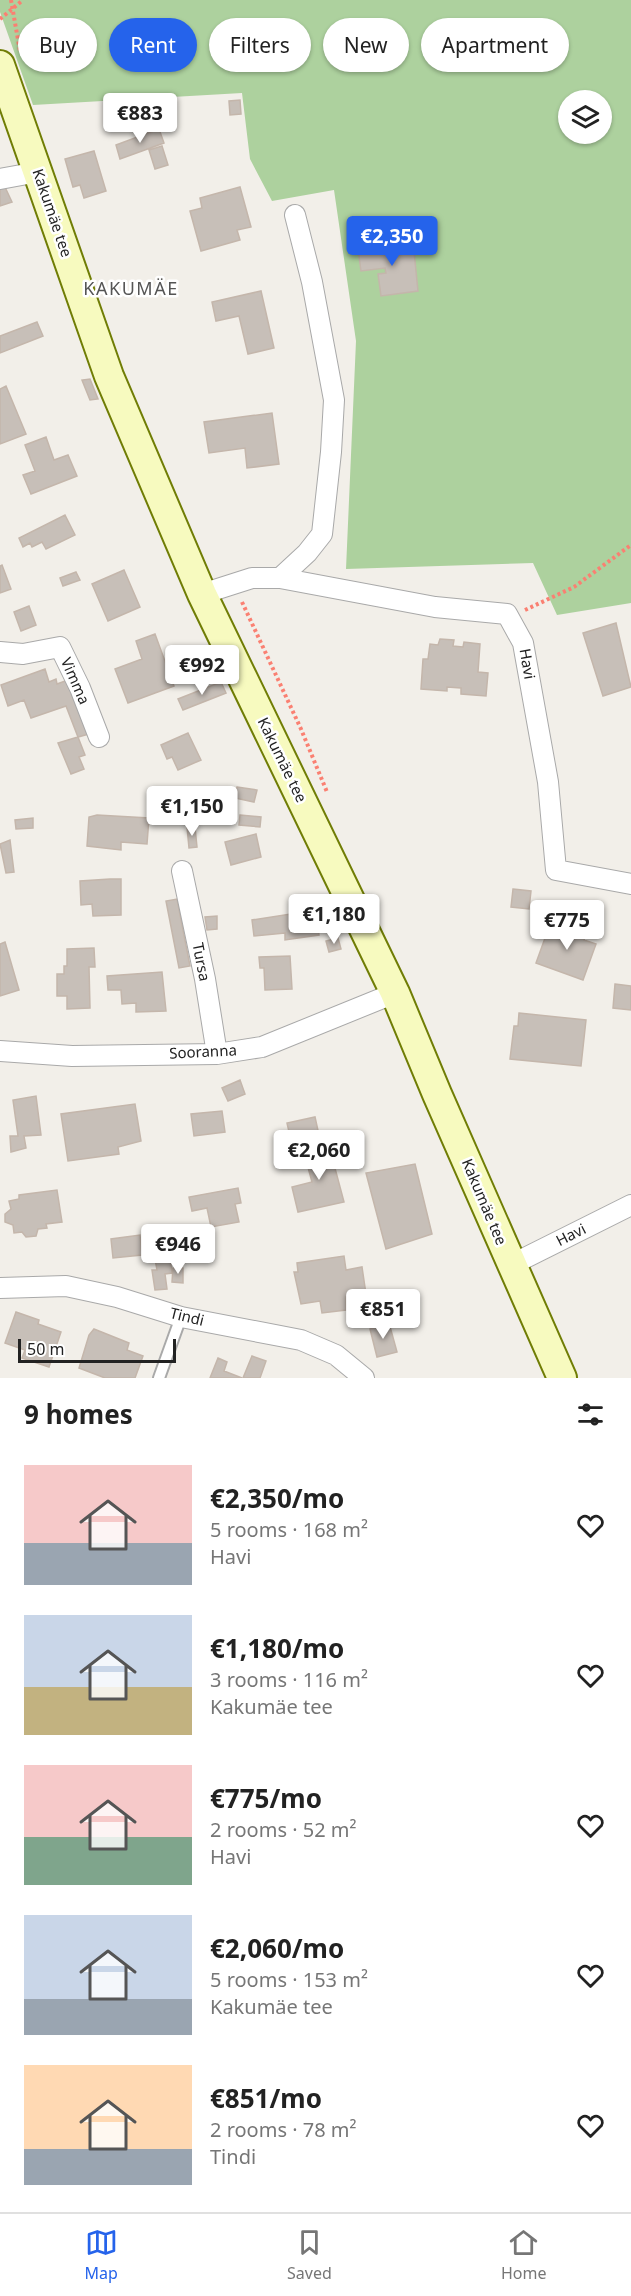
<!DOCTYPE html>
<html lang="en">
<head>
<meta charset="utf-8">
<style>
  body { margin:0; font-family:"Noto Sans",sans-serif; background:#f6f6f6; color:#222; height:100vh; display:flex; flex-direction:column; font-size:22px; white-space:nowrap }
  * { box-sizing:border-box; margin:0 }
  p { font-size:20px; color:#767676 }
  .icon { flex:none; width:33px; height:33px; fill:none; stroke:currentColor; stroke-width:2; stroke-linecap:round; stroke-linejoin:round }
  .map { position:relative; height:1378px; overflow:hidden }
  .side { display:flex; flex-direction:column; background:#fff; flex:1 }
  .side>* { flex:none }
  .banner { position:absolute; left:18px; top:18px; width:596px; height:54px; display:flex; gap:12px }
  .controls { position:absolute; left:558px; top:90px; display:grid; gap:12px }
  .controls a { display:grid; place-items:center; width:54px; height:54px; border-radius:50%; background:#fff; box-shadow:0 2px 4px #0004; font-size:30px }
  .scale { position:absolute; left:18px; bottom:15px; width:158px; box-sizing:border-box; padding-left:6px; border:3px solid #222; border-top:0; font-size:16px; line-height:21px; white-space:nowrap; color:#222; -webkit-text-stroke:4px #fff; paint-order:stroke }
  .price { position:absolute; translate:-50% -51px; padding:0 14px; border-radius:6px; background:#fff; color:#222; font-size:20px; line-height:39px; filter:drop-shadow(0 2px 3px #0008) }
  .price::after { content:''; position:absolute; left:50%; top:36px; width:18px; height:14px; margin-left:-9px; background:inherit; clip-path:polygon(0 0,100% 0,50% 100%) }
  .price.on { background:#2563eb; color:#fff }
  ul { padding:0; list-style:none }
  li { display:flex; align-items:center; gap:18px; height:150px; padding:0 24px }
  li span { display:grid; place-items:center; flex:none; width:168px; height:120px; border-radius:0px; color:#555 }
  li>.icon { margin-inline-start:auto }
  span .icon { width:72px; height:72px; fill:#fffc; stroke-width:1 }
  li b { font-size:26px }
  h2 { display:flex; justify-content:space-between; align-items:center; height:72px; padding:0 24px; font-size:26px }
  .tag { padding:0 21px; border-radius:27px; background:#fff; box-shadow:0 2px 4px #0004; font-size:21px; line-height:54px }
  .tag.on { background:#2563eb; color:#fff }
  .tabs { display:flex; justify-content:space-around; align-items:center; height:84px; border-top:2px solid #e0e0e0; background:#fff; font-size:16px; color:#767676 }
  .tabs a { display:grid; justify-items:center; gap:3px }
  .tabs .on { color:#2563eb }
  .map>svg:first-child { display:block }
  .forest { fill:#add19e; fill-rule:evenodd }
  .building { fill:#c7bfb8; stroke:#c4b6ab; stroke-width:1.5 }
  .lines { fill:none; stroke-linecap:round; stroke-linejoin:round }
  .lane-casing { stroke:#a9a9a9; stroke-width:14 }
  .street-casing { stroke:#a9a9a9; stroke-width:22 }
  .secondary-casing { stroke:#707d05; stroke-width:32 }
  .path { stroke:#fa8072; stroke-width:4; stroke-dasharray:3 3; stroke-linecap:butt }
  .lane { stroke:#fff; stroke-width:10 }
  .street { stroke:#fff; stroke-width:20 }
  .secondary { stroke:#f7fabf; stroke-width:28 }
  .labels { text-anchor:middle; stroke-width:5; stroke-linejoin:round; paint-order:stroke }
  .street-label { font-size:15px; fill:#222; stroke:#fff }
  .quarter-label { font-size:18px; letter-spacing:1.5px; fill:#555; stroke:#fff }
</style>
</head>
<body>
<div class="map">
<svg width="631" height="1378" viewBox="0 0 631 1378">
  <rect width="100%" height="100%" fill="#f2efe9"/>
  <path class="forest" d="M0,0H631V603L557,615L533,563L346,569L356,341L334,190L272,201L250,159L242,93L33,105L0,12ZM568,100H602V134H568Z"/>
  <path class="building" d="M240,100L241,114L230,115L229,101Z
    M159,129L164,143L120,159L116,145Z
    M162,146L168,165L155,169L149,150Z
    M94,151L106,191L84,198L80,185L73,187L65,159Z
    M4,185L12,202L0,206V186Z
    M240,187L251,227L237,230L240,240L201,251L190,211L202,208L200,198Z
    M413,241L418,291L381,296L378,274L386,273L385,268L361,271L358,249Z
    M261,291L274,348L248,354L239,316L216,321L212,302Z
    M37,322L43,336L0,353V336Z
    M90,379L98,399L90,400L82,380Z
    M6,386L26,434L0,444V389Z
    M272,413L279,464L247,468L245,448L209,453L204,422Z
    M46,437L54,460L68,455L77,476L31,494L23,475L35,471L25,445Z
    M65,515L75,535L46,549L42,542L32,547L30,543L23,547L19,538Z
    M2,565L11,589L0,593V566Z
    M124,570L140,607L108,621L92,584Z
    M76,572L80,580L63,586L60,578Z
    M29,606L36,625L21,631L14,612Z
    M616,623L631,687L603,696L583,633Z
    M155,634L174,686L128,703L115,669L142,659L136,641Z
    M440,639L454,640L453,646L463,647L464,642L480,644L478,672L488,673L486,696L461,694V688L447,687V691L421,689L423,659H428L430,644L438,645Z
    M45,669L49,682L56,679L57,684L68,680L89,734L78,737L66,706L31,718L24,700L8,706L1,685Z
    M221,682L226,693L183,710L178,699Z
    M188,733L201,760L178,770L172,757L167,759L161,745Z
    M78,737L85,755L79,757L84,769L71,774L58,743Z
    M237,787L257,790L254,802L235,798Z
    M97,815L149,818L147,844L121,842V850L87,846L89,817Z
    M240,815L261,817L260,827L239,825Z
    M33,818V828L16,829L15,820Z
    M187,827H195L197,847L189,848Z
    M256,834L261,857L231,865L225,842Z
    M10,840L14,872L6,873L0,844Z
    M110,879H121V915L93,916L92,904L81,905L80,881Z
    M513,889L531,891L529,909L511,907Z
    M177,899L190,966L179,968L166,901Z
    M316,910L319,935L285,940V933L254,936L252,920Z
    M217,916V929L207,930L205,917Z
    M564,921L588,930L584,940L596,944L583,980L536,963L549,927L561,931Z
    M338,938L341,949L329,952L326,941Z
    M5,942L19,990L0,996V944Z
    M94,948L95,967H89L90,1008L67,1009V996H57V974H64V966H67V949Z
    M290,956L292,989L265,990L264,968H260L259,957Z
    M162,972L166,1011L136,1012V1003L122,1004L121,990H108L107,976Z
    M615,984L631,986V1010L613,1008Z
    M519,1013L586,1020L581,1066L510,1059L514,1026H518Z
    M240,1080L245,1094L228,1101L222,1088Z
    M36,1096L41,1135L24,1136L26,1148L11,1152L10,1136H18L13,1100Z
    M135,1104L141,1141L118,1147L119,1154L68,1161L61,1114Z
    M222,1111L225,1132L194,1136L191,1114Z
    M315,1117L319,1135L292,1145L287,1123Z
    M328,1142L344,1202L298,1212L292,1187L312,1182L303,1149Z
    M415,1164L432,1234L386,1249L366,1173Z
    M238,1188L241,1203L235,1204L239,1222L211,1227L207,1208L192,1211L189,1197Z
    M57,1190L62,1222L46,1224L47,1228L38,1229L36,1236L26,1237L22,1232L14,1233L13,1225L5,1222V1214L11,1209L9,1201L19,1199V1195Z
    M140,1235L142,1255L113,1258L111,1239Z
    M344,1256L346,1270L362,1267L366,1294L346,1297V1310L322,1313L320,1301L301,1304L294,1272H298L297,1263Z
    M170,1257L172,1273L165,1274L167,1289L155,1290L152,1270H157L155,1259Z
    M173,1268H183V1283L172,1282Z
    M16,1312L39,1320L38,1324L61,1332L49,1367L22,1358L25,1350L5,1343Z
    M389,1323L397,1352L377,1357L370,1329Z
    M94,1329L129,1343L127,1350L143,1356L135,1378H105L79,1368L89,1335Z
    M252,1356L266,1361L260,1378H243Z
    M218,1358L227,1362L224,1371L242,1378H210Z"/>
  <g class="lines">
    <defs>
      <path id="lane" d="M159,1378L181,1317"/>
      <path id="street" d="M0,179L38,172
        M280,578L307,553L322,534L331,452L334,400L312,282L295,215
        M202,594L252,578H280L435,607L507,614L523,643L548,782L556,870L631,884
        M0,652L23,654L60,647L80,688L99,737
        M182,871L205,979L217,1054
        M0,1051L72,1056L217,1054L262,1047L395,993
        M511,1265L631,1205
        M0,1288L66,1286L117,1297L181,1317L301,1340L336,1355L364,1378"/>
      <path id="secondary" d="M0,65L109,376L202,594L395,993L437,1094L562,1378"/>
    </defs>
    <use href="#lane" class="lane-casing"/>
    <use href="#street" class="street-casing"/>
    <use href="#secondary" class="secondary-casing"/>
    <path class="path" d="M11,0L20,51
      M0,19L23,0
      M242,602L301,729L327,792
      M525,610L574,587L631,545"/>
    <use href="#lane" class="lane"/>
    <use href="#street" class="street"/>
    <use href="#secondary" class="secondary"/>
  </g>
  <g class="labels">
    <g class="street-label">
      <text transform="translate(52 213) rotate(71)" y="5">Kakumäe tee</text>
      <text transform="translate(527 664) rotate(80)" y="5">Havi</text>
      <text transform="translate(75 681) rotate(66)" y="5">Vimma</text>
      <text transform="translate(282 760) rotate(64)" y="5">Kakumäe tee</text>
      <text transform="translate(201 962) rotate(79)" y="5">Tursa</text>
      <text transform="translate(203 1052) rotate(-3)" y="5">Sooranna</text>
      <text transform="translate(484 1202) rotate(67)" y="5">Kakumäe tee</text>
      <text transform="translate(571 1235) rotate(-27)" y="5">Havi</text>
      <text transform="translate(187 1317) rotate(14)" y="5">Tindi</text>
    </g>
    <g class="quarter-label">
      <text x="131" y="295">KAKUMÄE</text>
    </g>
  </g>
</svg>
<div class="controls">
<a><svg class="icon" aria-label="layers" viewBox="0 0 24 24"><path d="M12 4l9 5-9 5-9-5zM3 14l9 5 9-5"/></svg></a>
</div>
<div class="scale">50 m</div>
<b class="price" style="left:140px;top:144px">€883</b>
<b class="price on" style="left:392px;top:267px">€2,350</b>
<b class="price" style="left:202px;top:696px">€992</b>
<b class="price" style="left:192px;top:837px">€1,150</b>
<b class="price" style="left:334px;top:945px">€1,180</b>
<b class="price" style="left:567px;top:951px">€775</b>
<b class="price" style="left:319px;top:1181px">€2,060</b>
<b class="price" style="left:178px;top:1275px">€946</b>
<b class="price" style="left:383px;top:1340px">€851</b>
<div class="banner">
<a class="tag">Buy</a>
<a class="tag on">Rent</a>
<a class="tag">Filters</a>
<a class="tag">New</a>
<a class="tag">Apartment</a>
</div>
</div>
<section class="side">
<h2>9 homes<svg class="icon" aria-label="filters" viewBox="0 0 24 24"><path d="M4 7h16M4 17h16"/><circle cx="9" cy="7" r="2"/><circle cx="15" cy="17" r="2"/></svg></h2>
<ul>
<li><span style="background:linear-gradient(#f6c9c9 65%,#9aa5b1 0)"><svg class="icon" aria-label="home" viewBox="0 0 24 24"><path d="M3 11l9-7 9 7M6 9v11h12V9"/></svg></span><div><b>€2,350/mo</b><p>5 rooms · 168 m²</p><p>Havi</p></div><svg class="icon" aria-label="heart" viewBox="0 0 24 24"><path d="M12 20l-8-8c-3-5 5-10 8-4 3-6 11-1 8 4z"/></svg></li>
<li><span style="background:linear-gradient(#c9d6e8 60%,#c2b280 0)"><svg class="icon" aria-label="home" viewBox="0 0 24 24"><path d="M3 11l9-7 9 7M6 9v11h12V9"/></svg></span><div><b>€1,180/mo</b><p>3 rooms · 116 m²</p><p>Kakumäe tee</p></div><svg class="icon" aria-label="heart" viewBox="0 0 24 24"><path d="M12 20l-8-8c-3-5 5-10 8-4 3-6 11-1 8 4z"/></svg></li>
<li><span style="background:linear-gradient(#f6c9c9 60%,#7fa58c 0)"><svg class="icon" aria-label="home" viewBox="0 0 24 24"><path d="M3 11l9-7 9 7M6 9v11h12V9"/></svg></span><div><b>€775/mo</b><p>2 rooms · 52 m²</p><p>Havi</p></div><svg class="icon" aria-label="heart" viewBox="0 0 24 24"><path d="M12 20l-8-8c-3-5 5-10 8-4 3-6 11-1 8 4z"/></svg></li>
<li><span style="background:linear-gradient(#c9d6e8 70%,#9aa5b1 0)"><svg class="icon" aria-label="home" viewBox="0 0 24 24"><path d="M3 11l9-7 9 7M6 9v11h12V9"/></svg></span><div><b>€2,060/mo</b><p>5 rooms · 153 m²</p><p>Kakumäe tee</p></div><svg class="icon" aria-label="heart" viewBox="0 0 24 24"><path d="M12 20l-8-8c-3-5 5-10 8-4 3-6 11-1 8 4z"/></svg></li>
<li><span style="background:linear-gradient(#ffd9b3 70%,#9aa5b1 0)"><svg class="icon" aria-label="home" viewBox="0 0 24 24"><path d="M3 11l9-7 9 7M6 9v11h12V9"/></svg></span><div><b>€851/mo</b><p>2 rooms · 78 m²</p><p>Tindi</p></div><svg class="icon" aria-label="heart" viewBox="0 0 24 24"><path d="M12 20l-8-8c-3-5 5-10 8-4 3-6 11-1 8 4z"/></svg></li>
</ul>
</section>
<nav class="tabs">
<a class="on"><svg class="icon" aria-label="map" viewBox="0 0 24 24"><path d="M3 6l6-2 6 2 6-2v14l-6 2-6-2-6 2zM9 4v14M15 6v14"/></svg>Map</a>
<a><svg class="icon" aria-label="saved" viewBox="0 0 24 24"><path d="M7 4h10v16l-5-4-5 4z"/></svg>Saved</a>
<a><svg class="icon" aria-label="home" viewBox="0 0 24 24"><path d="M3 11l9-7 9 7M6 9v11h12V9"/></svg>Home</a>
</nav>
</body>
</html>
